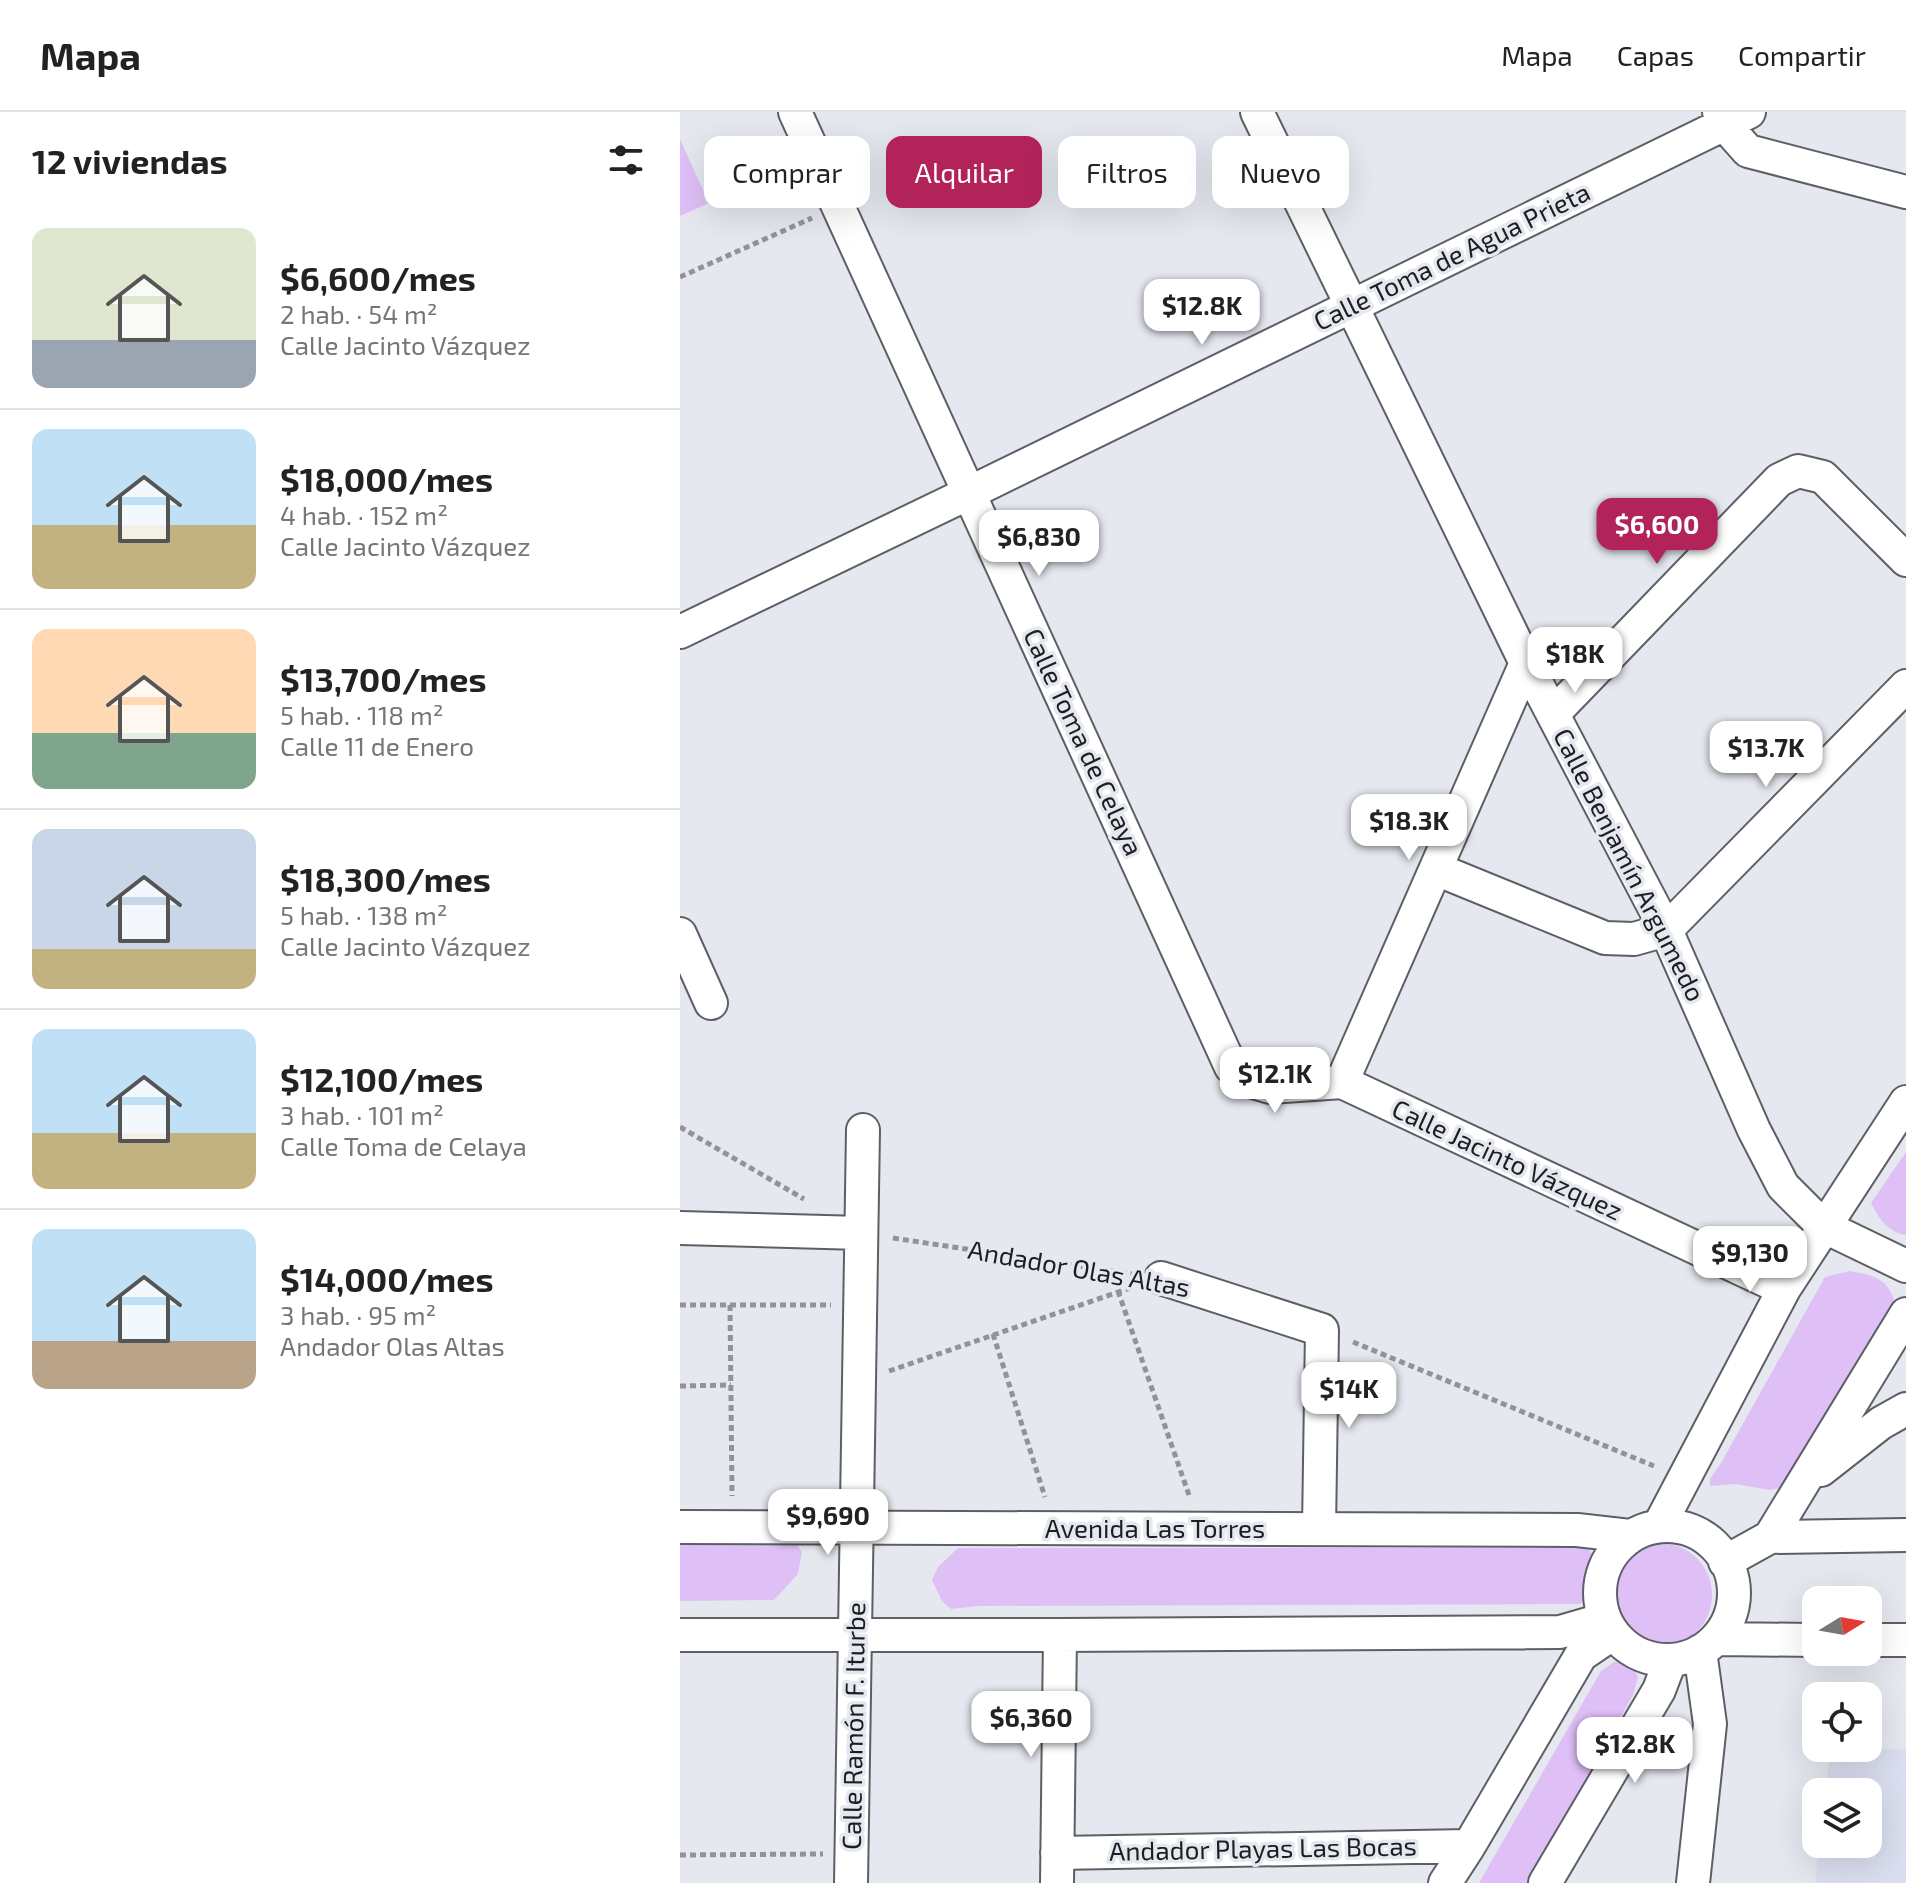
<!DOCTYPE html>
<html lang="es">
<head>
<meta charset="utf-8">
<style>
  body { margin:0; font-family:"Exo 2",sans-serif; background:#f6f6f6; color:#222; height:100vh; display:flex; flex-direction:column; font-size:30px; white-space:nowrap }
  * { box-sizing:border-box; margin:0 }
  p { font-size:26px; color:#767676 }
  .icon { flex:none; width:44px; height:44px; fill:none; stroke:currentColor; stroke-width:2; stroke-linecap:round; stroke-linejoin:round }
  .map { position:relative; flex:1; overflow:hidden }
  .sheet { display:flex; flex-direction:column; background:#fff; width:680px }
  .sheet>* { flex:none }
  .guide { position:absolute; left:24px; top:24px; width:760px; height:72px; display:flex; gap:16px }
  .needle { width:52px; rotate:79deg }
  .buttons { position:absolute; left:1122px; top:1474px; display:grid; gap:16px }
  .buttons a { display:grid; place-items:center; width:80px; height:80px; border-radius:16px; background:#fff; box-shadow:0 8px 32px #0002; font-size:40px }
  .price { position:absolute; translate:-50% -68px; padding:0 18px; border-radius:16px; background:#fff; color:#222; font-size:26px; line-height:52px; filter:drop-shadow(0 2px 4px #0008) }
  .price::after { content:''; position:absolute; left:50%; top:48px; width:24px; height:18px; margin-left:-12px; background:inherit; clip-path:polygon(0 0,100% 0,50% 100%) }
  .price.on { background:#b12359; color:#fff }
  ul { padding:0; list-style:none }
  li { display:flex; align-items:center; gap:24px; height:200px; padding:0 32px }
  li+li { border-top:2px solid #e0e0e0 }
  li span { display:grid; place-items:center; flex:none; width:224px; height:160px; border-radius:16px; color:#555 }
  li>.icon { margin-inline-start:auto }
  span .icon { width:96px; height:96px; fill:#fffc; stroke-width:1 }
  li b { font-size:34px }
  h2 { display:flex; justify-content:space-between; align-items:center; height:96px; padding:0 32px; font-size:34px }
  .chip { padding:0 28px; border-radius:16px; background:#fff; box-shadow:0 8px 32px #0002; font-size:28px; line-height:72px }
  .chip.on { background:#b12359; color:#fff }
  header { display:flex; align-items:center; gap:48px; box-sizing:border-box; height:112px; padding:0 40px; background:#fff; border-bottom:2px solid #e0e0e0 }
  header strong { font-size:38px }
  nav { display:flex; gap:44px; margin-inline-start:auto; font-size:28px }
  main { display:flex; flex:1; min-height:0 }
  .map>svg:first-child { display:block }
  .built { fill:#dadeee }
  .green { fill:#debff6 }
  .lines { fill:none; stroke-linecap:round; stroke-linejoin:round }
  .minor-casing { stroke:#5d5f66; stroke-width:36 }
  .path { stroke:#919399; stroke-width:5; stroke-dasharray:6 4; stroke-linecap:butt }
  .minor { stroke:#fff; stroke-width:32 }
  .labels { text-anchor:middle; stroke-width:7; stroke-linejoin:round; paint-order:stroke }
  .street-label { font-size:26px; fill:#1d1e21; stroke:#e6e8f0 }
</style>
</head>
<body>
<header>
<strong>Mapa</strong>
<nav><a>Mapa</a><a>Capas</a><a>Compartir</a></nav>
</header>
<main>
<section class="sheet">
<h2>12 viviendas<svg class="icon" aria-label="filters" viewBox="0 0 24 24"><path d="M4 7h16M4 17h16"/><circle cx="9" cy="7" r="2"/><circle cx="15" cy="17" r="2"/></svg></h2>
<ul>
<li><span style="background:linear-gradient(#dfe7d0 70%,#9aa5b1 0)"><svg class="icon" aria-label="home" viewBox="0 0 24 24"><path d="M3 11l9-7 9 7M6 9v11h12V9"/></svg></span><div><b>$6,600/mes</b><p>2 hab. · 54 m²</p><p>Calle Jacinto Vázquez</p></div></li>
<li><span style="background:linear-gradient(#bfe0f5 60%,#c2b280 0)"><svg class="icon" aria-label="home" viewBox="0 0 24 24"><path d="M3 11l9-7 9 7M6 9v11h12V9"/></svg></span><div><b>$18,000/mes</b><p>4 hab. · 152 m²</p><p>Calle Jacinto Vázquez</p></div></li>
<li><span style="background:linear-gradient(#ffd9b3 65%,#7fa58c 0)"><svg class="icon" aria-label="home" viewBox="0 0 24 24"><path d="M3 11l9-7 9 7M6 9v11h12V9"/></svg></span><div><b>$13,700/mes</b><p>5 hab. · 118 m²</p><p>Calle 11 de Enero</p></div></li>
<li><span style="background:linear-gradient(#c9d6e8 75%,#c2b280 0)"><svg class="icon" aria-label="home" viewBox="0 0 24 24"><path d="M3 11l9-7 9 7M6 9v11h12V9"/></svg></span><div><b>$18,300/mes</b><p>5 hab. · 138 m²</p><p>Calle Jacinto Vázquez</p></div></li>
<li><span style="background:linear-gradient(#bfe0f5 65%,#c2b280 0)"><svg class="icon" aria-label="home" viewBox="0 0 24 24"><path d="M3 11l9-7 9 7M6 9v11h12V9"/></svg></span><div><b>$12,100/mes</b><p>3 hab. · 101 m²</p><p>Calle Toma de Celaya</p></div></li>
<li><span style="background:linear-gradient(#bfe0f5 70%,#b9a48a 0)"><svg class="icon" aria-label="home" viewBox="0 0 24 24"><path d="M3 11l9-7 9 7M6 9v11h12V9"/></svg></span><div><b>$14,000/mes</b><p>3 hab. · 95 m²</p><p>Andador Olas Altas</p></div></li>
</ul>
</section>
<div class="map">
<svg width="1226" height="1771" viewBox="0 0 1226 1771">
  <rect width="100%" height="100%" fill="#e6e8f0"/>
  <path class="built" d="M1188,1635L1226,1638V1771H1135L1139,1732H1188V1680H1145L1151,1636Z"/>
  <path class="green" d="M0,27L29,91L0,104Z
    M1226,1040V1123C1209,1121 1198,1106 1191,1091Z
    M1170,1159C1197,1164 1209,1167 1216,1195L1102,1376L1089,1378L1056,1372L1030,1374V1367L1041,1351L1145,1165Z
    M0,1419L113,1427L122,1440L118,1462L94,1488L0,1489Z
    M928 1483a52 52 0 1 1 104 0a52 52 0 1 1-104 0Z
    M278,1436H908C924,1458 918,1473 900,1492L299,1494L271,1497L262,1489L252,1468L258,1455Z
    M944,1548L952,1553L958,1565L953,1583L849,1771H799L921,1559L934,1550Z"/>
  <g class="lines">
    <defs>
      <path id="minor" d="M115,0L551,955L570,969L590,975L662,970L1104,1177
        M577,0L846,551L986,818L1074,1018L1103,1074L1143,1114L1226,1154
        M1039,0L1044,12L1068,39L1226,80
        M0,520L289,381L1069,0
        M873,602L1099,368L1118,359L1143,365L1226,448
        M756,757L925,826L954,827L986,818L1226,574
        M0,822L31,891
        M662,970L846,551
        M0,1116L181,1121
        M481,1166L642,1218L639,1417
        M1141,1358L1201,1311L1226,1297
        M979,1414L1104,1177L1226,990
        M920 1481a67 67 0 1 1 134 0a67 67 0 1 1-134 0Z
        M0,1415L897,1418L950,1424
        M1090,1425L1226,1423
        M1045,1450L1090,1425L1226,1202
        M0,1523H380L880,1520L925,1507
        M1037,1527L1136,1528
        M1188,1528H1226
        M377,1741L789,1734
        M171,1771L183,1018
        M377,1771L380,1523
        M765,1771L789,1734L901,1543L932,1522
        M865,1771L979,1578L990,1549
        M1013,1771L1030,1612L1020,1539"/>
    </defs>
    <use href="#minor" class="minor-casing"/>
    <path class="path" d="M0,165L132,106
      M0,1015L124,1087
      M213,1126L452,1162
      M438,1179L510,1386
      M0,1193H151
      M50,1193L52,1384
      M313,1222L365,1385
      M673,1230L974,1354
      M209,1259L453,1175
      M0,1274L51,1273
      M0,1743L143,1742"/>
    <use href="#minor" class="minor"/>
  </g>
  <g class="labels">
    <g class="street-label">
      <text transform="translate(772 145) rotate(-26)" y="9">Calle Toma de Agua Prieta</text>
      <text transform="translate(403 630) rotate(65)" y="9">Calle Toma de Celaya</text>
      <text transform="translate(949 753) rotate(63)" y="9">Calle Benjamín Argumedo</text>
      <text transform="translate(827 1048) rotate(25)" y="9">Calle Jacinto Vázquez</text>
      <text transform="translate(399 1157) rotate(10)" y="9">Andador Olas Altas</text>
      <text x="475" y="1426">Avenida Las Torres</text>
      <text transform="translate(174 1614) rotate(-89)" y="9">Calle Ramón F. Iturbe</text>
      <text transform="translate(583 1737) rotate(-1)" y="9">Andador Playas Las Bocas</text>
    </g>
  </g>
</svg>
<div class="buttons">
<a><svg class="needle" viewBox="-14 -14 28 28"><path d="M0-13l5 13h-10z" fill="#e53935"/><path d="M0 13l5-13h-10z" fill="#767676"/></svg></a>
<a><svg class="icon" aria-label="locate" viewBox="0 0 24 24"><circle cx="12" cy="12" r="6"/><path d="M12 2v4M12 18v4M2 12h4M18 12h4"/></svg></a>
<a><svg class="icon" aria-label="layers" viewBox="0 0 24 24"><path d="M12 4l9 5-9 5-9-5zM3 14l9 5 9-5"/></svg></a>
</div>
<b class="price" style="left:522px;top:235px">$12.8K</b>
<b class="price on" style="left:977px;top:454px">$6,600</b>
<b class="price" style="left:359px;top:466px">$6,830</b>
<b class="price" style="left:895px;top:583px">$18K</b>
<b class="price" style="left:1086px;top:677px">$13.7K</b>
<b class="price" style="left:729px;top:750px">$18.3K</b>
<b class="price" style="left:595px;top:1003px">$12.1K</b>
<b class="price" style="left:1070px;top:1182px">$9,130</b>
<b class="price" style="left:669px;top:1318px">$14K</b>
<b class="price" style="left:148px;top:1445px">$9,690</b>
<b class="price" style="left:351px;top:1647px">$6,360</b>
<b class="price" style="left:955px;top:1673px">$12.8K</b>
<div class="guide">
<a class="chip">Comprar</a>
<a class="chip on">Alquilar</a>
<a class="chip">Filtros</a>
<a class="chip">Nuevo</a>
</div>
</div>
</main>
</body>
</html>
